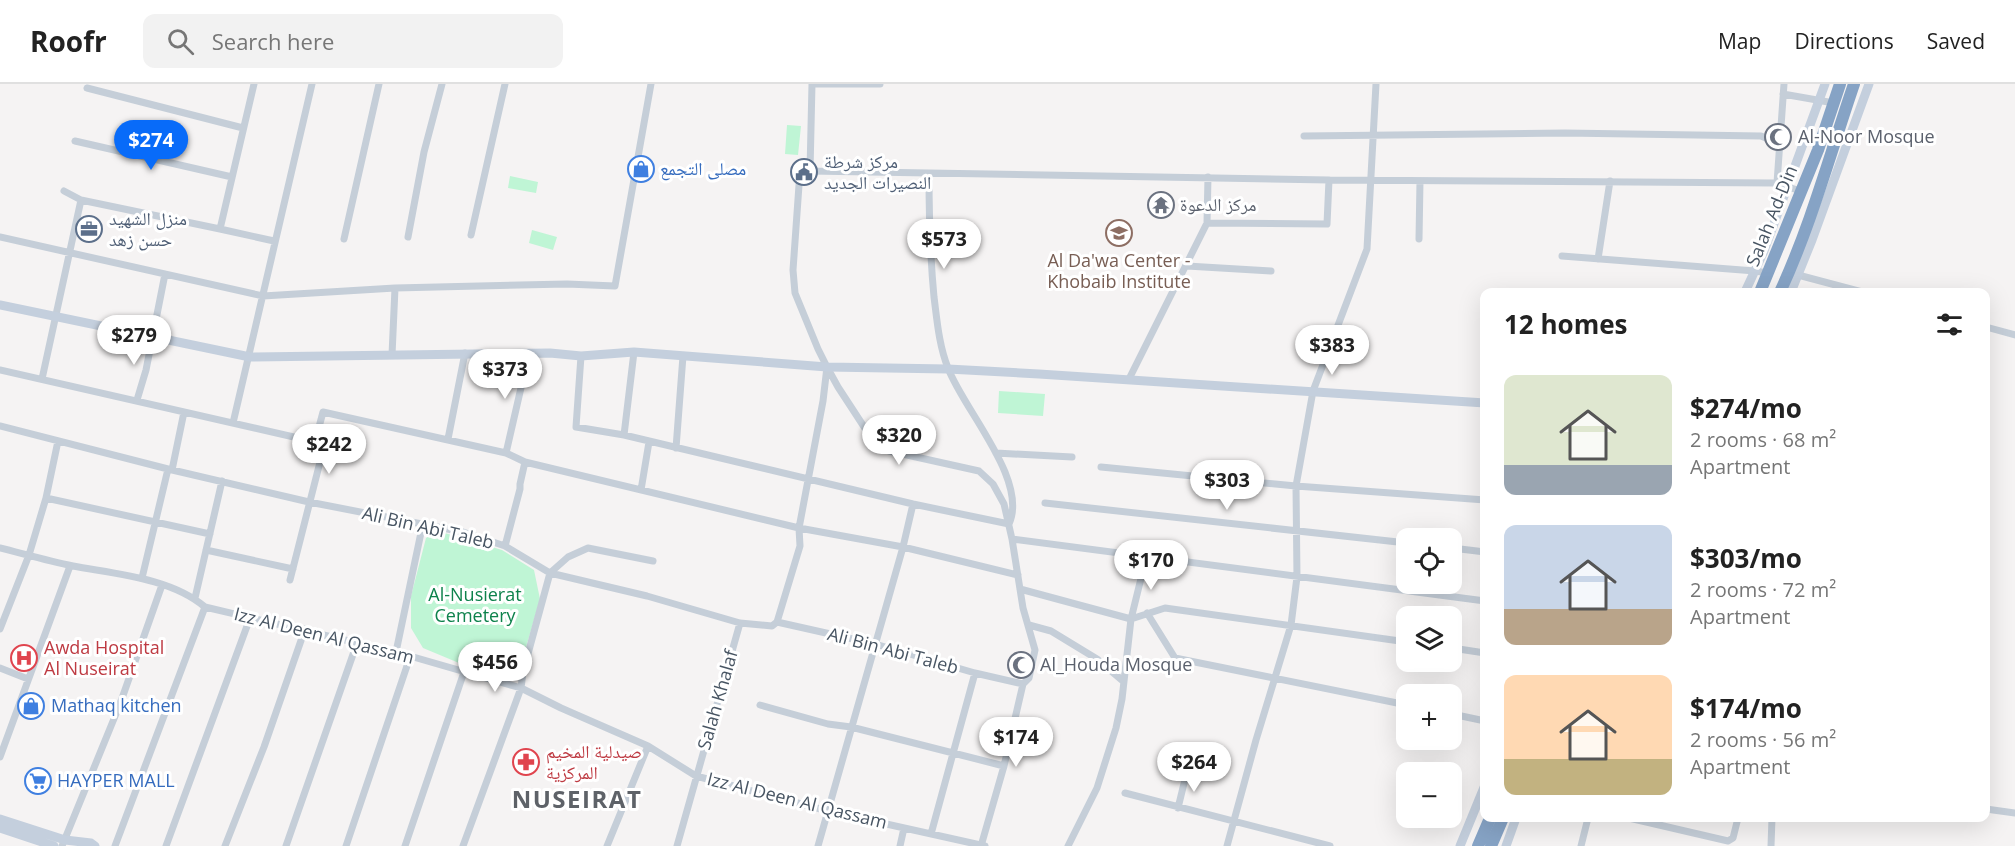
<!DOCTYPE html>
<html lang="en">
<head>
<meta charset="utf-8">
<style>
  body { margin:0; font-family:"Open Sans","Noto Naskh Arabic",sans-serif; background:#f2f2f2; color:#222; height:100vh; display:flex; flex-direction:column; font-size:22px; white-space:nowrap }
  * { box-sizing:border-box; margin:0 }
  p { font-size:20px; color:#767676 }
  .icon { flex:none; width:33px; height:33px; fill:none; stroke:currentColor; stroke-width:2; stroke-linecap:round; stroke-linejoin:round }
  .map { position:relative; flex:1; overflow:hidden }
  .details { position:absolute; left:1480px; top:204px; width:510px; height:534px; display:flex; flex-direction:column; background:#fff; border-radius:12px; box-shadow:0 6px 24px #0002 }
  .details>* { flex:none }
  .tools { position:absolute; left:1396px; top:444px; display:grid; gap:12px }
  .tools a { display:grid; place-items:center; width:66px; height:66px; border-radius:12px; background:#fff; box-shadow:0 6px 24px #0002; font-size:30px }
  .price { position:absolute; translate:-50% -51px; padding:0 14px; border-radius:21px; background:#fff; color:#222; font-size:20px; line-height:39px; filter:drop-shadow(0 2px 3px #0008) }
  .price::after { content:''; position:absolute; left:50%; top:36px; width:18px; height:14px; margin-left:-9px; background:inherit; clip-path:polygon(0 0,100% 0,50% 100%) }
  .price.selected { background:#086bf9; color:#fff }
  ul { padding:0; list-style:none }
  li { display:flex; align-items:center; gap:18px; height:150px; padding:0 24px }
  li span { display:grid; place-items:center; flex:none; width:168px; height:120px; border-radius:12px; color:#555 }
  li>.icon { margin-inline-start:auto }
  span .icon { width:72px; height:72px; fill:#fffc; stroke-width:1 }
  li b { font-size:26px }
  h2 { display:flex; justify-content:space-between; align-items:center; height:72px; padding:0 24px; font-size:26px }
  header { display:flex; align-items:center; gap:36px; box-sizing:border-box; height:84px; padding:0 30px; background:#fff; border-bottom:2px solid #e0e0e0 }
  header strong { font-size:28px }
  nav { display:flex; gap:33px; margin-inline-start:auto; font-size:21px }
  .search { width:420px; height:54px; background:#f2f2f2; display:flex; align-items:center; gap:15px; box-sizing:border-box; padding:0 21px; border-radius:12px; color:#767676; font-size:22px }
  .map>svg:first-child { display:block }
  .green { fill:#bff5d5 }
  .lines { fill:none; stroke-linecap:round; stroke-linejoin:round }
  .street { stroke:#c5ced8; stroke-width:7 }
  .secondary { stroke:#c4cfdd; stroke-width:9 }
  .highway { stroke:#86a3c5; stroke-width:12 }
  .labels { text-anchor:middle; stroke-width:6; stroke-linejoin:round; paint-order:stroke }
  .worship-label { font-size:18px; fill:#5b616d; stroke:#fff; text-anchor:start }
  .service-label { font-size:18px; fill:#4e5e75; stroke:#fff; text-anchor:start }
  .shop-label { font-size:18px; fill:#366cbe; stroke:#fff; text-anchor:start }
  .street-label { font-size:18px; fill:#485563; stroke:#fff }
  .education-label { font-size:18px; fill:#785e54; stroke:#fff }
  .park-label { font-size:18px; fill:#0e824c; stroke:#fff }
  .health-label { font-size:18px; fill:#be3a42; stroke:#fff; text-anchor:start }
  .district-label { font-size:24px; font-weight:bold; letter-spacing:1.5px; fill:#5e6268; stroke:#fff }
</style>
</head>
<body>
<header>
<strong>Roofr</strong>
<div class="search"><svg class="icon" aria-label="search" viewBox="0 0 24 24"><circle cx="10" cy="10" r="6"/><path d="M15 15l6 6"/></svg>Search here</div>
<nav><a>Map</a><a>Directions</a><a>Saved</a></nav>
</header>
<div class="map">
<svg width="2015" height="762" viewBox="0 0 2015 762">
  <rect width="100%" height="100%" fill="#f5f3f3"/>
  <path class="green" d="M787,41L801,42L798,71L785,70Z
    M510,92L538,98L536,109L508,104Z
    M532,146L557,153L553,166L529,159Z
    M999,307L1045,310L1043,332L998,329Z
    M438,447L502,466L534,486L540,515L518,591L511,594L459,579L423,564L411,544V512L426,454Z"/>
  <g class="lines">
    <path class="street" d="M812,0H880
      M87,4L243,44
      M1783,10L1834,19
      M1304,52L1565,49L1761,52L1780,60
      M75,57L232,93
      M810,87L1329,96L1774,99L1801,107
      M929,90C929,131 930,171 934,213C937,236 939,262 948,284C963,325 1029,396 1009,440
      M1777,99L1784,0
      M64,107L81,116L220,145L254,0
      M1207,139L1327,140L1329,96
      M220,145L274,157
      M471,151L505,0
      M0,153L263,212L395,204L567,200L615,202L651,0
      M408,153L424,68L442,0
      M344,155L379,0
      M1419,155L1420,97
      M1562,172L1755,187L1768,189
      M1598,175L1610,97
      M1187,182L1271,187
      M1798,191L1862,208
      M1986,243L2015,251
      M392,271L395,204
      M581,272L576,343L624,351L913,420L1009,440
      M827,283L838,303L870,352L889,367L979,387L993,400L1004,420L1012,455L1023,524L1035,566L1029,594L1023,600L1004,682L981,762
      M0,286L320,359L318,374L320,378L290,496
      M42,295L81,116
      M1129,295L1207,139L1208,93
      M137,316L146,286L165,190
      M233,339L312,0
      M0,342L168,385L309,418L463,448L505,462L550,489L647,512L740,539L772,542L777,538L875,560L975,589L1023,600
      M624,351L634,268
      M448,355L465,269
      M315,358L323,328L506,369L525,378L799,444L903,463L1018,491
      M676,364L683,272
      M506,369L529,269
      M996,369L1072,373
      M1101,383L1296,402L1485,416
      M172,386L184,328
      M641,406L649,358
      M46,414L210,450
      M1045,419L1407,459
      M1012,455L1485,517
      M505,462L520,405V400L525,378
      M0,464C24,470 48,477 73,482C116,490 171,494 205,523L396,568L521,604L561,624L648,662L696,692L828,727L985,762
      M1452,464L1485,468
      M206,466L293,485
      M142,494L168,385
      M1020,505L1131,535L1165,524L1407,558
      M195,514L222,397
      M1147,529L1175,574L1407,621
      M777,538L800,462L799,444L823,317L827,283L818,265L795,209L793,186L800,87H810L812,0
      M1029,541L1051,547L1097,575L1123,597
      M0,545L29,471L46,414L58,357
      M1452,564L1485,569
      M396,568L423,439
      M0,584L28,595
      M760,621L828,640L851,643L1004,682
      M1452,630L1485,637
      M0,673L70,482
      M1125,709L1330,762
      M1178,724L1187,687
      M1986,725L2015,729
      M1629,734L1728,757L1733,754L1738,734
      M931,750L975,589
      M62,762L120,620L162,501
      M115,762L205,523
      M166,762L250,534
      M225,762L264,663L305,545
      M286,762L357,559
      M346,762L410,573
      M405,762L464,588
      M463,762L521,604L523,588L550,489L568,473L588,464L653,477
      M607,762L648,662
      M677,762L740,539
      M818,762L903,463L913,420
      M900,762L904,744
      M1068,762L1097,704L1116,644L1122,615L1131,535L1146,474
      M1227,762L1256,656L1291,541L1297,493L1296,402L1313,307L1367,165L1376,0
      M1581,762L1588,734
      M1771,762L1772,734"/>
    <path class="secondary" d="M1745,208L1764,167L1825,0
      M1791,208L1812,156L1869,0
      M0,221L250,273L550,269L581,272L634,268L827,283L948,285L1039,290L1485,319
      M0,735L65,756L91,759L95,762
      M0,744L54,762
      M1460,762L1485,701
      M1506,762L1516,734"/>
    <path class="highway" d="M1760,208L1818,66L1840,0
      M1780,208C1811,141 1830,70 1854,0
      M1478,762L1490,734
      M1491,762L1503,734"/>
  </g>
  <defs>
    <symbol id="mosque-ring" viewBox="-11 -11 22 22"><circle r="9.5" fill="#fff" stroke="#6b7280" stroke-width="1.5"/><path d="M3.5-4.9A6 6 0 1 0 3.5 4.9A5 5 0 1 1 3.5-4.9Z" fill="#6b7280"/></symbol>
    <symbol id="shop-ring" viewBox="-11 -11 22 22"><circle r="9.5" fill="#fff" stroke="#3f7fe0" stroke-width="1.5"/><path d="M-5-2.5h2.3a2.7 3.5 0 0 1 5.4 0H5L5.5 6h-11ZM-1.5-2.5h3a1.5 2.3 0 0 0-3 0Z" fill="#3f7fe0"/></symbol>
    <symbol id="civic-ring" viewBox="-11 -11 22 22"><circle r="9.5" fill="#fff" stroke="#5c6f8a" stroke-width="1.5"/><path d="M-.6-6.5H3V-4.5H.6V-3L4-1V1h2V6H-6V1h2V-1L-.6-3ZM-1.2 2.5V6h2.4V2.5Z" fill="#5c6f8a"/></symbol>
    <symbol id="temple-ring" viewBox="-11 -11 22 22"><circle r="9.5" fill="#fff" stroke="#6b7280" stroke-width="1.5"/><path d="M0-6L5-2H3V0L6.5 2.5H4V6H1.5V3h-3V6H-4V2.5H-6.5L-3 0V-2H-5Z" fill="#6b7280"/></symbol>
    <symbol id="office-ring" viewBox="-11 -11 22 22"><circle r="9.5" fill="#fff" stroke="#5c6f8a" stroke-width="1.5"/><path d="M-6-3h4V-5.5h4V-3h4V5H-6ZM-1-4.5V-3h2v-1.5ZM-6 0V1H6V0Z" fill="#5c6f8a"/></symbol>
    <symbol id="school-ring" viewBox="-11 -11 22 22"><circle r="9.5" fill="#fff" stroke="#8d6e63" stroke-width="1.5"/><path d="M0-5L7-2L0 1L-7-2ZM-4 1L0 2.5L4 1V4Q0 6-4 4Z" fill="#8d6e63"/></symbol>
    <symbol id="hospital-ring" viewBox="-11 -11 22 22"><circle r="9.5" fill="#fff" stroke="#e0444e" stroke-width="1.5"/><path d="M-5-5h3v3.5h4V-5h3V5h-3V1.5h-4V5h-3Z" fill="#e0444e"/></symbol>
    <symbol id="pharmacy-ring" viewBox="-11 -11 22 22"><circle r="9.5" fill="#fff" stroke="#e0444e" stroke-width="1.5"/><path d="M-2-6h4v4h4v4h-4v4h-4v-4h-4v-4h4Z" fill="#e0444e"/></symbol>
    <symbol id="supermarket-ring" viewBox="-11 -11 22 22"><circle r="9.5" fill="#fff" stroke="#3f7fe0" stroke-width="1.5"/><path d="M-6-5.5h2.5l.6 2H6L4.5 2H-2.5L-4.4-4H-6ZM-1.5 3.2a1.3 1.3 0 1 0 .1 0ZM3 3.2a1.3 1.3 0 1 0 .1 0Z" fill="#3f7fe0"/></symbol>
  </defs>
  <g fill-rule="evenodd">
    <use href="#mosque-ring" x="1763" y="38" width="30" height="30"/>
    <use href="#shop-ring" x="626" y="70" width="30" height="30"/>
    <use href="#civic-ring" x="789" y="73" width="30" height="30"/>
    <use href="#temple-ring" x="1146" y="106" width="30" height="30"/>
    <use href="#office-ring" x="74" y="130" width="30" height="30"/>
    <use href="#school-ring" x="1104" y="134" width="30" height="30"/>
    <use href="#hospital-ring" x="9" y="559" width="30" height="30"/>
    <use href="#mosque-ring" x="1006" y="566" width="30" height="30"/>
    <use href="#shop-ring" x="16" y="607" width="30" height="30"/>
    <use href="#pharmacy-ring" x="511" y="663" width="30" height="30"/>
    <use href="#supermarket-ring" x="23" y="682" width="30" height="30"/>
  </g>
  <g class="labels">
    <g class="worship-label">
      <text x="1798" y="59">Al-Noor Mosque</text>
      <text x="1180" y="127">مركز الدعوة</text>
      <text x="1040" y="587">Al_Houda Mosque</text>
    </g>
    <g class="service-label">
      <text x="824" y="84">مركز شرطة<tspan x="824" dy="21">النصيرات الجديد</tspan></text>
      <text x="109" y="141">منزل الشهيد<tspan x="109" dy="21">حسن زهد</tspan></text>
    </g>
    <g class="shop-label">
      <text x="660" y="91">مصلى التجمع</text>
      <text x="51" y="628">Mathaq kitchen</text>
      <text x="57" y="703">HAYPER MALL</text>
    </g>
    <g class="street-label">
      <text transform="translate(1772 132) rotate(-68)" y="6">Salah Ad-Din</text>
      <text transform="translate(428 444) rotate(13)" y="6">Ali Bin Abi Taleb</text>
      <text transform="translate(324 552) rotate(14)" y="6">Izz Al Deen Al Qassam</text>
      <text transform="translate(893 567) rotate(15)" y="6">Ali Bin Abi Taleb</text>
      <text transform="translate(718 616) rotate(-74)" y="6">Salah Khalaf</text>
      <text transform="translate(797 717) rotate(14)" y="6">Izz Al Deen Al Qassam</text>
    </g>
    <g class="education-label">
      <text x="1119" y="183">Al Da'wa Center -<tspan x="1119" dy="21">Khobaib Institute</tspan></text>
    </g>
    <g class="park-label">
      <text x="475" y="517">Al-Nusierat<tspan x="475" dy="21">Cemetery</tspan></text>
    </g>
    <g class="health-label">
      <text x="44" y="570">Awda Hospital<tspan x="44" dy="21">Al Nuseirat</tspan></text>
      <text x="546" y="674">صيدلية المخيم<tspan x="546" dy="21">المركزية</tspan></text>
    </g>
    <g class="district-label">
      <text x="577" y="724">NUSEIRAT</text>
    </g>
  </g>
</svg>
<div class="tools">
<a><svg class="icon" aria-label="locate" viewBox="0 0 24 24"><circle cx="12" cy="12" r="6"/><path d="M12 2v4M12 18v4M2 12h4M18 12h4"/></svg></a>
<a><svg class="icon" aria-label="layers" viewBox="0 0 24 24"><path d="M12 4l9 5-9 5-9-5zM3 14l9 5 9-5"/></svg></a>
<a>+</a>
<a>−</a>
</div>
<b class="price selected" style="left:151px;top:87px">$274</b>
<b class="price" style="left:944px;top:186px">$573</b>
<b class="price" style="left:134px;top:282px">$279</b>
<b class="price" style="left:1332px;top:292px">$383</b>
<b class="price" style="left:505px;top:316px">$373</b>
<b class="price" style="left:899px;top:382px">$320</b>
<b class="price" style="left:329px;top:391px">$242</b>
<b class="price" style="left:1227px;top:427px">$303</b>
<b class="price" style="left:1151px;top:507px">$170</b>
<b class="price" style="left:495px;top:609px">$456</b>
<b class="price" style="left:1016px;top:684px">$174</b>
<b class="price" style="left:1194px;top:709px">$264</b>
<section class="details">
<h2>12 homes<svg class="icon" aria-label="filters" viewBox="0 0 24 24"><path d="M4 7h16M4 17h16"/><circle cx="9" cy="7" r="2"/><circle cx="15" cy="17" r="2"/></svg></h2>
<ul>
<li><span style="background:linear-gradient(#dfe7d0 75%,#9aa5b1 0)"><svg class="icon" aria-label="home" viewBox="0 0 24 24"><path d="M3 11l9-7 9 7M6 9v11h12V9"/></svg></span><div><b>$274/mo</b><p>2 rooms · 68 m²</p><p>Apartment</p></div></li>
<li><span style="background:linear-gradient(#c9d6e8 70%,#b9a48a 0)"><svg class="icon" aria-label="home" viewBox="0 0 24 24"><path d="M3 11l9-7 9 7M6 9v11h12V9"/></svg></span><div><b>$303/mo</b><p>2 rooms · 72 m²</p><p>Apartment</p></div></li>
<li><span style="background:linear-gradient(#ffd9b3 70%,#c2b280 0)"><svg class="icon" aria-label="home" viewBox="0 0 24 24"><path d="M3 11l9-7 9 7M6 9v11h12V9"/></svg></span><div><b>$174/mo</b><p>2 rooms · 56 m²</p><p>Apartment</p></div></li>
</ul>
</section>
</div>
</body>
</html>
